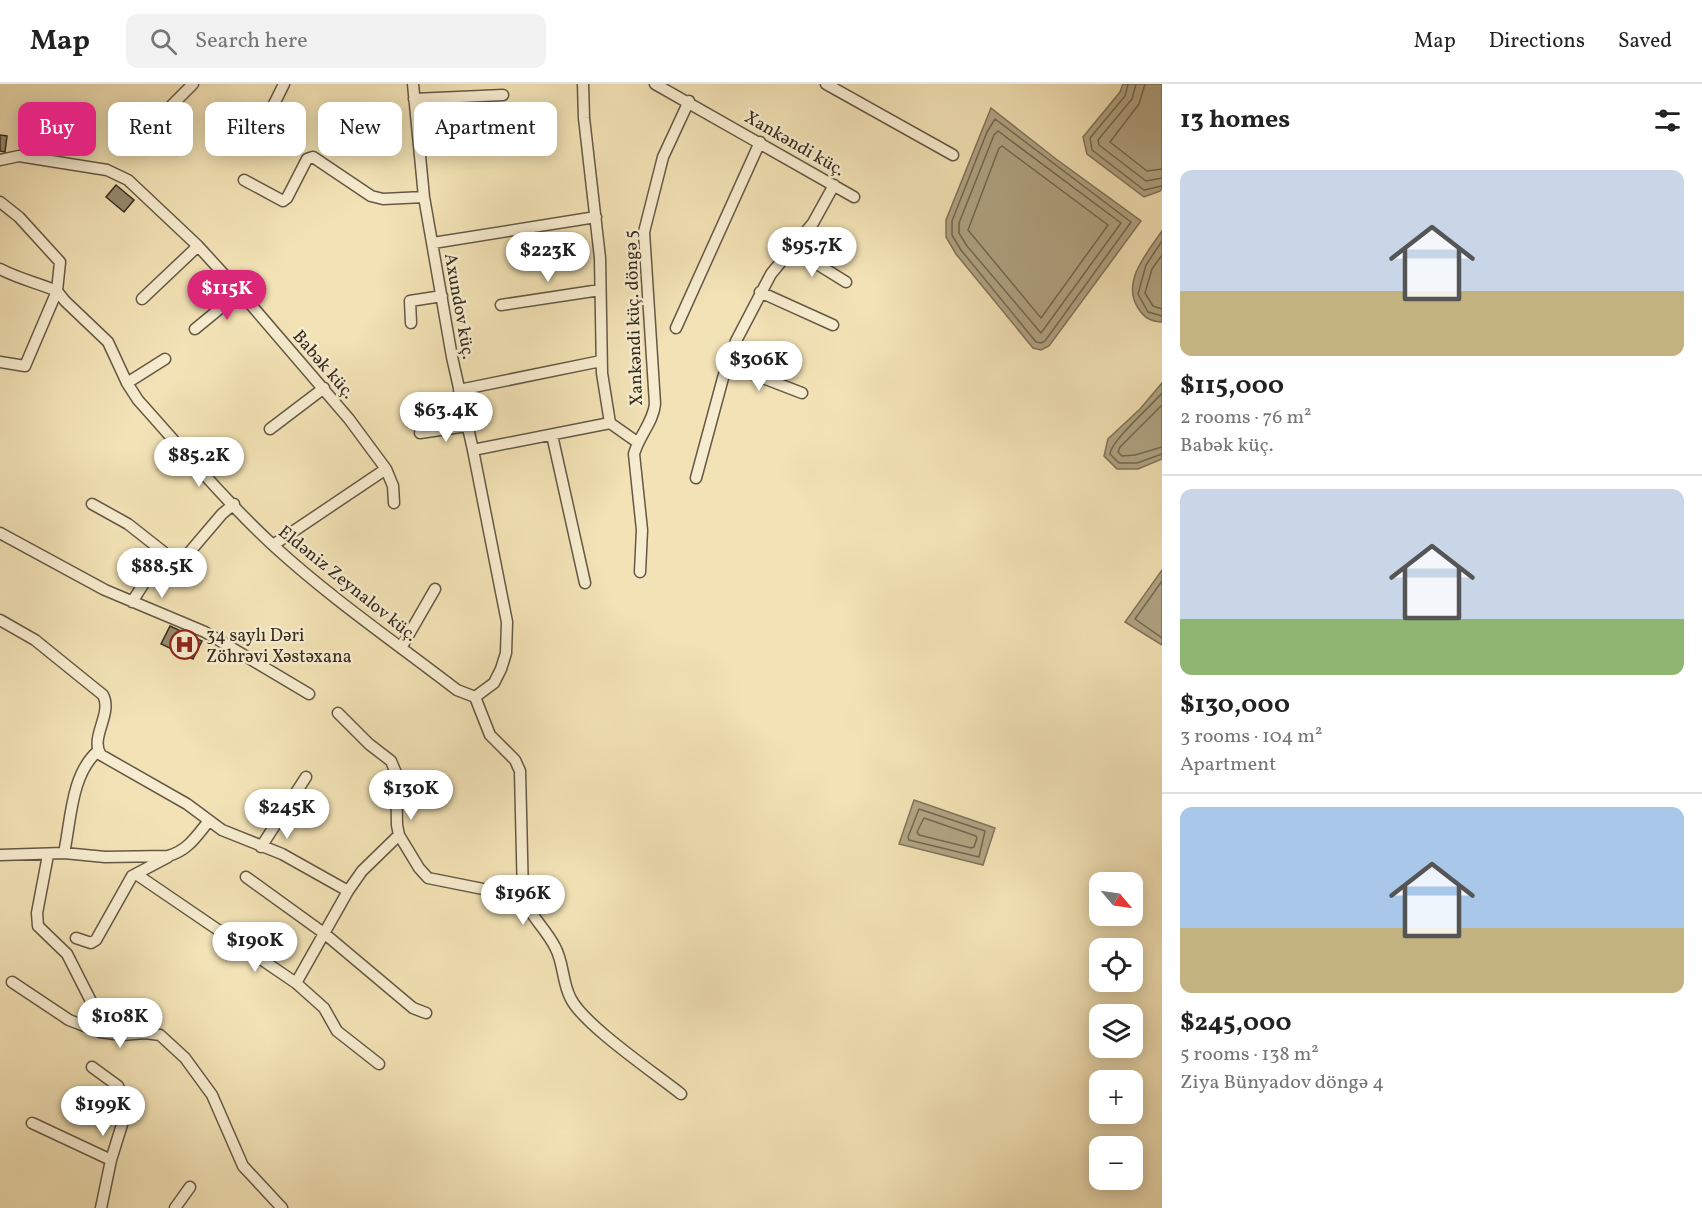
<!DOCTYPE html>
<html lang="en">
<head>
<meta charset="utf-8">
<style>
  body { margin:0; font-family:Vollkorn,serif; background:#f2f2f2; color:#222; height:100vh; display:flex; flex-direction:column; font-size:22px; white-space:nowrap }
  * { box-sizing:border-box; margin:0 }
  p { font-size:20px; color:#767676 }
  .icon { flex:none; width:33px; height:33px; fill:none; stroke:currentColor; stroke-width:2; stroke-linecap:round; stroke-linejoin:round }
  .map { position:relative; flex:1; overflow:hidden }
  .panel { display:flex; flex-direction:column; background:#fff; width:540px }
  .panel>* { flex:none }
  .top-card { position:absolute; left:18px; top:18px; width:570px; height:54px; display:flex; gap:12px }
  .needle { width:39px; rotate:119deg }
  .fabs { position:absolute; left:1089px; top:788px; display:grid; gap:12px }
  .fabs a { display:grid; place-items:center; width:54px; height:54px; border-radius:12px; background:#fff; box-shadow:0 3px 15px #0003; font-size:30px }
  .price { position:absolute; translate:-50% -51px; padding:0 14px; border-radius:21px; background:#fff; color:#222; font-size:20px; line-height:39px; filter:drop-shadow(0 2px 3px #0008) }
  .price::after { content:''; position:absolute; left:50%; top:36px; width:18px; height:14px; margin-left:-9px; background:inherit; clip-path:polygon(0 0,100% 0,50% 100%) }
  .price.selected { background:#db2777; color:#fff }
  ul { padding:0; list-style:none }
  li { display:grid; align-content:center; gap:12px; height:318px; padding:0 18px }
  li+li { border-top:2px solid #e0e0e0 }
  li span { display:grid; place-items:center; height:186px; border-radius:12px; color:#555 }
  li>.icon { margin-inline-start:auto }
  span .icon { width:108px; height:108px; fill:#fffc; stroke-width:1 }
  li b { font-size:26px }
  h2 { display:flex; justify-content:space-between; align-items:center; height:72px; padding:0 18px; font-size:26px }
  .pill { padding:0 21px; border-radius:12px; background:#fff; box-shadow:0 3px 15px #0003; font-size:21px; line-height:54px }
  .pill.selected { background:#db2777; color:#fff }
  header { display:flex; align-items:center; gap:36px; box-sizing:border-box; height:84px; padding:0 30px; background:#fff; border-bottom:2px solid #e0e0e0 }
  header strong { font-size:28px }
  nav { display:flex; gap:33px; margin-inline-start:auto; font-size:21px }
  .search { width:420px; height:54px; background:#f2f2f2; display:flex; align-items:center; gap:15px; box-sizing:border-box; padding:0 21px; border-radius:12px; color:#767676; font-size:22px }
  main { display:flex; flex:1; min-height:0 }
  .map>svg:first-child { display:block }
  .water { fill:#b1a483; stroke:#7f745c; stroke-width:1.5 }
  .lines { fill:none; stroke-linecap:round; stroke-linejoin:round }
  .shore { stroke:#726852; stroke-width:1.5 }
  .building { fill:#978a6e; stroke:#342b21; stroke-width:1.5 }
  .minor-casing { stroke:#645946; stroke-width:13 }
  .minor { stroke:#f7eccf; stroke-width:10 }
  .labels { text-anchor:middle; stroke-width:5; stroke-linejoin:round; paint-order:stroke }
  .street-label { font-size:18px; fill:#342b21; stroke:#f7eccf }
  .poi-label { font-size:18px; fill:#342b21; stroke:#f7eccf; text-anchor:start }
</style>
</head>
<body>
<header>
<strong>Map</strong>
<div class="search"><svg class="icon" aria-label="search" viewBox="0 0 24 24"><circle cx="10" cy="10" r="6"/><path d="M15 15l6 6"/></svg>Search here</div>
<nav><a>Map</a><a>Directions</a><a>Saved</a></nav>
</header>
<main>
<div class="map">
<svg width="1162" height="1124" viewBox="0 0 1162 1124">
  <rect width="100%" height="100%" fill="#f2e2b5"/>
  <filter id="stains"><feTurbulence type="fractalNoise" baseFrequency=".00333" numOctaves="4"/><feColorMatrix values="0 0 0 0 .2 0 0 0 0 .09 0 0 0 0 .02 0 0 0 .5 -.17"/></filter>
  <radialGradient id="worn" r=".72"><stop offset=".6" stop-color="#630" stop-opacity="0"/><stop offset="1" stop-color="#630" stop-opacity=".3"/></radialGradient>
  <path class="water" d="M1123,0H1162V105L1160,107L1144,113L1087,70L1083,53L1120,8Z
    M991,24L1056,75L1141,137L1049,262L1041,266L1033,264L956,170L946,153V136Z
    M1162,147V237L1161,238C1149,237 1144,233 1138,224C1121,198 1147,169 1162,147Z
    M1162,299V375L1138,385H1117L1104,372L1108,355L1140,325Z
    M1162,486V561L1125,538Z
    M914,716L995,744L983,781L899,760Z"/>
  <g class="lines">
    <path class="shore" d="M1128,0L1125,12L1090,54L1092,66L1144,106L1162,102
      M1136,0L1132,15L1098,56L1099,61L1146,97L1162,94
      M1145,0L1139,20L1110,58L1147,87L1162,85
      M995,35L1131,138L1045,257L1041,259L1036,258L961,166L952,151V137L987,48Z
      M998,47L1121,139L1041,249L967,162L959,149V139L994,51Z
      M1002,62L1108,141L1041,234L968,146L999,64Z
      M1162,157L1146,181L1138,210L1148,228L1162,232
      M1162,171L1152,185L1145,209L1153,222L1162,225
      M1162,309C1151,322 1111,357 1110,370L1119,379H1137L1162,370
      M1162,321L1120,363L1118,368L1122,372L1135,371L1162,363
      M1162,497L1135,535L1162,554
      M919,725L985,747L979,773L909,756L908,753Z
      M924,734L976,752L977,754L974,763L971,764L919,751L917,748Z"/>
  </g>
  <path class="building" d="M0,51L7,52L5,68L0,67Z
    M116,101L134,116L124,128L106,113Z
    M170,542L202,557L193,575L161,560Z"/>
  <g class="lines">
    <defs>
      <path id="minor" d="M413,0L424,113L452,273L473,366L507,538L506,569L501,585L494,599L475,613
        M583,0L584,34L600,174L602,289L610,339L637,358
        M655,0L854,113
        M826,0L953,71
        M414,15L503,11
        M171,22L193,0
        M269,30L284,0
        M0,76L19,72L107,86L128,96L198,162L240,208L349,335L386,385L273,461
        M244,96L283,117L287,114L307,75L313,73L371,112L383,115L424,113
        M0,118L19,133L60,178L57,207L65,217L108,258L127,299L138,316C182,365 226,418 275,463C332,515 396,559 457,606L475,613
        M433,159L596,133
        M793,165L846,198
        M0,185C19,195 38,199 57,207L25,282L0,278
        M760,208L833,241
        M142,215L198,162
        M501,221L600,206
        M411,239L410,217L442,212
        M676,244L760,58
        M195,245L240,208
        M727,280L802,309
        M127,299L165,275
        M459,306L601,277
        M270,345L324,304
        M420,349L467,342
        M552,351L585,499
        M473,366L610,339
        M386,385L393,402L394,419
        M696,394L723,294L736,257L771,190L813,139L834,101
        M92,420L128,440L175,477H182L222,430L234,420
        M0,449L105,506L205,548L309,610
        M640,488L642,446L634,370C639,351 653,339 655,320L644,148L663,73L689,17
        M132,518L163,469
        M0,536L35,556L103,611C113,630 89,654 101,671L187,720L222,746L282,770L348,807
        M401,564L435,505
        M475,613L490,651L515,676L520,687L523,813C530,832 546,845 555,863C564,879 562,899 571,915C584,941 656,990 681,1010
        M338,629L369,660L391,677L396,689L397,741L399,751L419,784L428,794L523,813
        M261,763L306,693
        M64,769C71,736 71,690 98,667
        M0,771L64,769L105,773L168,772C187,767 196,753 208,738
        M48,771L37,829L38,842L67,870L98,931L100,948L122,951L145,949L160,951L185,974L212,1011L243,1082L282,1124
        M136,790L296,899L324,924L337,947L379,980
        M246,793L325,850L413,924L426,929
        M76,854L91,859L96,856L132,792L168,773
        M12,898L69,936L100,948
        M296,899L348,807L362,787L399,751
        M92,983L118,1002L124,1016V1034L111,1076L101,1124
        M32,1039L111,1076
        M175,1124L190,1103"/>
    </defs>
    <use href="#minor" class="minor-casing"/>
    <use href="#minor" class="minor"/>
  </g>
  <defs>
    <symbol id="hospital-ring" viewBox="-11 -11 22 22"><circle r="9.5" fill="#f7eccf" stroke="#8f2418" stroke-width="1.5"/><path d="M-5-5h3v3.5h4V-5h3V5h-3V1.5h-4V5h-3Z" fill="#8f2418"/></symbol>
  </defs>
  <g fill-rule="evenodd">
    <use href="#hospital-ring" x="168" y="544" width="33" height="33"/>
  </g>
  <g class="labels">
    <g class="street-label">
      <text transform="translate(795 59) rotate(30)" y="6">Xankəndi küç.</text>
      <text transform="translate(460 222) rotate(80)" y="6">Axundov küç.</text>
      <text transform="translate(633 234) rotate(-92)" y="6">Xankəndi küç. döngə 5</text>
      <text transform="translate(324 280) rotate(49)" y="6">Babək küç.</text>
      <text transform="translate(348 499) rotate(39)" y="6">Eldəniz Zeynalov küç.</text>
    </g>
    <g class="poi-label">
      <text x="206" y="557">34 saylı Dəri<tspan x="206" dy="21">Zöhrəvi Xəstəxana</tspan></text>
    </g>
  </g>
  <rect width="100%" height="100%" filter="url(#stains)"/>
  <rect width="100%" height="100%" fill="url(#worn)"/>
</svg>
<div class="fabs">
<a><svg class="needle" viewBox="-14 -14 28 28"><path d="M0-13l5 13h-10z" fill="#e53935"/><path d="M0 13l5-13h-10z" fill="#767676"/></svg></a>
<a><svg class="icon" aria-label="locate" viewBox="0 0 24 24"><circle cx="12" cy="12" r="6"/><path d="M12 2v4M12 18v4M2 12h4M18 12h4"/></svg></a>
<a><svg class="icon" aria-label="layers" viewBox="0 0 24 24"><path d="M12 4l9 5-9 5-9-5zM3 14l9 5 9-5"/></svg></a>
<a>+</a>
<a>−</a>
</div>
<b class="price" style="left:812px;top:194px">$95.7K</b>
<b class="price" style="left:548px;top:199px">$223K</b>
<b class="price selected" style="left:227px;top:237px">$115K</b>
<b class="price" style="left:759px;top:308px">$306K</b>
<b class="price" style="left:446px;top:359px">$63.4K</b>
<b class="price" style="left:199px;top:404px">$85.2K</b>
<b class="price" style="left:162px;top:515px">$88.5K</b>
<b class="price" style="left:411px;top:737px">$130K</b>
<b class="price" style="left:287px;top:756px">$245K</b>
<b class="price" style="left:523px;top:842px">$196K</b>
<b class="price" style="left:255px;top:889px">$190K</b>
<b class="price" style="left:120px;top:965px">$108K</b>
<b class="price" style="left:103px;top:1053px">$199K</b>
<div class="top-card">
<a class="pill selected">Buy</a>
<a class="pill">Rent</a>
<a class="pill">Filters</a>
<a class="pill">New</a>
<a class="pill">Apartment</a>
</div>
</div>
<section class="panel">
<h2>13 homes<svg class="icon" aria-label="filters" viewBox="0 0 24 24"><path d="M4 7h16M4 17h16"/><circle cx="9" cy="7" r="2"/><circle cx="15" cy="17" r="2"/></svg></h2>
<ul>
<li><span style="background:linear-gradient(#c9d6e8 65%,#c2b280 0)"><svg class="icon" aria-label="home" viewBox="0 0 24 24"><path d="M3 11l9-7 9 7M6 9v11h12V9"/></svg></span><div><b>$115,000</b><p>2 rooms · 76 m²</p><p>Babək küç.</p></div></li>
<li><span style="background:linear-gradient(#c9d6e8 70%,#8fb573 0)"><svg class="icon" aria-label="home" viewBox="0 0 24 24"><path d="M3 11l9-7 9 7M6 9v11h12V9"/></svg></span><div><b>$130,000</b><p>3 rooms · 104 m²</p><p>Apartment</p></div></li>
<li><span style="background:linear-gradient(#a9c7e8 65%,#c2b280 0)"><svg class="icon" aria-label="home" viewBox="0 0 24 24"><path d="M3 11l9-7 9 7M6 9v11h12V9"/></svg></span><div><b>$245,000</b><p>5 rooms · 138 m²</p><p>Ziya Bünyadov döngə 4</p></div></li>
</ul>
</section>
</main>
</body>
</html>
